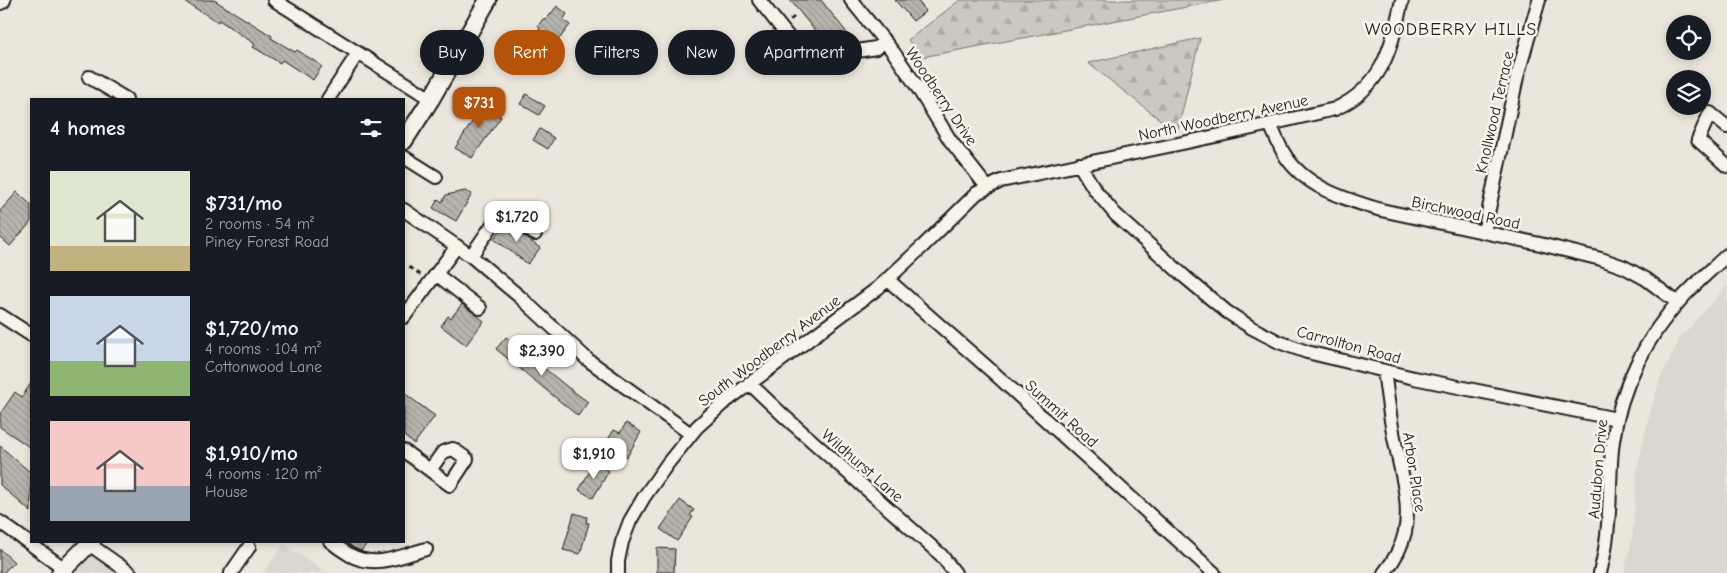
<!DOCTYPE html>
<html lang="en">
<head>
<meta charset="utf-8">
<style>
  body { margin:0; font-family:"Comic Neue",sans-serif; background:#242831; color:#f1f3f6; height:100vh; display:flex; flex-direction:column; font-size:19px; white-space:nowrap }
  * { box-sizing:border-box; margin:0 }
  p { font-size:16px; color:#9ea1a6 }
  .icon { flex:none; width:28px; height:28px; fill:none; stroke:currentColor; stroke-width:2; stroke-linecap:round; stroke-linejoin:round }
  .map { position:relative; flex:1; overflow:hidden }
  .sheet { position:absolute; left:30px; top:98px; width:375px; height:445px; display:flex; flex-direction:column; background:#171b24; border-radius:0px; box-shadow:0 2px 8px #0003 }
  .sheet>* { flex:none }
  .hud { position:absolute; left:420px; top:30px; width:475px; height:45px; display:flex; gap:10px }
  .buttons { position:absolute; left:1666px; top:15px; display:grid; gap:10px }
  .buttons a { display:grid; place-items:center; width:45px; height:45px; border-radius:50%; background:#171b24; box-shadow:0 2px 8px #0003; font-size:25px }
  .price { position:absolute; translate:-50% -42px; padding:0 11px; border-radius:10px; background:#fff; color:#222; font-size:16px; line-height:32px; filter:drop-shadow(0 1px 2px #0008) }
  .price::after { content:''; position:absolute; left:50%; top:30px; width:15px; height:11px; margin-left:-8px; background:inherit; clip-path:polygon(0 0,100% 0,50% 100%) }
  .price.selected { background:#b45309; color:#fff }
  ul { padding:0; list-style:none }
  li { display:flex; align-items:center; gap:15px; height:125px; padding:0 20px }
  li span { display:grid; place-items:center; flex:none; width:140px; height:100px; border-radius:0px; color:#555 }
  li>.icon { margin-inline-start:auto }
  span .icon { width:60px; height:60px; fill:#fffc; stroke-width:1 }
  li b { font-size:21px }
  h2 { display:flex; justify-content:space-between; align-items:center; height:60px; padding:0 20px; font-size:21px }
  .chip { padding:0 18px; border-radius:22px; background:#171b24; box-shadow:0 2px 8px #0003; font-size:18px; line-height:45px }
  .chip.selected { background:#b45309; color:#fff }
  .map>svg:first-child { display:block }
  .built { fill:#dad7ce }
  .forest { fill:url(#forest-firs); stroke:#74726e }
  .building { fill:url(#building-back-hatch); stroke:#1c1c1c }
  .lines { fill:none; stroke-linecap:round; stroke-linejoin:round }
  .minor-casing { stroke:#1c1c1c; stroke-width:16 }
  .major-casing { stroke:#1c1c1c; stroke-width:20 }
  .path { stroke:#1c1c1c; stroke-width:2.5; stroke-dasharray:5 4; stroke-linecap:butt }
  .minor { stroke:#f7f3e8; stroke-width:12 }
  .major { stroke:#f7f3e8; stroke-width:16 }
  .labels { text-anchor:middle; stroke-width:5; stroke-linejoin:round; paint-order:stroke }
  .street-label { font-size:16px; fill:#1c1c1c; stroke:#f7f3e8 }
  .neighbourhood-label { font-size:18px; letter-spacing:1px; fill:#1c1c1c; stroke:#f7f3e8 }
</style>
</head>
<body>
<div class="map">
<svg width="1727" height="573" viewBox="0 0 1727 573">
  <defs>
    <pattern id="forest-firs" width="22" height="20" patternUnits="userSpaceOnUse" patternTransform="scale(1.25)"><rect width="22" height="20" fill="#ccc8c0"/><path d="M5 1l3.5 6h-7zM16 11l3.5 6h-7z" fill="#afaba4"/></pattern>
    <pattern id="building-back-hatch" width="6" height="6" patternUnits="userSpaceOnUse" patternTransform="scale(1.25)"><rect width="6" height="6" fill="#b6b4ac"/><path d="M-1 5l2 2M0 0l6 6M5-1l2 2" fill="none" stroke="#9c9a93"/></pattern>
  </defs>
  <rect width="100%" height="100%" fill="#eae6dc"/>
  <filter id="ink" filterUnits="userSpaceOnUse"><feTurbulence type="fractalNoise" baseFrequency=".02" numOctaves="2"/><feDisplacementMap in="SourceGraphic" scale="10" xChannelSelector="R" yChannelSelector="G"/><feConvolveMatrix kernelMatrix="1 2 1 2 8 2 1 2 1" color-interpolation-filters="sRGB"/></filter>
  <g filter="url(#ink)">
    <path class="built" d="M1727,286V573H1624L1632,539L1637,472L1646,428L1660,379L1681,337Z
      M89,544L130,573H60Z
      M284,544L327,573H263Z"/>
    <path class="forest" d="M960,0H1224L922,57L908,40Z
      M1200,38L1177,133L1088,63Z"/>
    <path class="building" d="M182,0H214L272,36L271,38L295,52L297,50L322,66L313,80L282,60L280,63L253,47L255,44L219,20L218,22Z
      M790,0H821L855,43L833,53Z
      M895,0H917L926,11L913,21Z
      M557,6L567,14L563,20L570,25L556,43L539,30L540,28L538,26L543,19L546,20Z
      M526,94L545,106L539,115L520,104Z
      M478,103L483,105L484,103L501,113L499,116L501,117L472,158L455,148L476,116L472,113Z
      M540,129L554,138L548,149L533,140Z
      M465,191L472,194L456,221L433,208L438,199L442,202L446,195Z
      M17,192L31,205V222L10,246L0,237V211Z
      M506,223L540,248L528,264L494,239Z
      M462,304L484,321L466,345L441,326L448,316L451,318Z
      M506,337L566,386L588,402L578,416L496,349Z
      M31,383V448L0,427V414L15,392L22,397Z
      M404,393L435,416L414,444L404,436Z
      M626,423L641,432L627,457L605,444L614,430L620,433Z
      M0,446L31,473V512L0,485Z
      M595,462L609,471L593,498L579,490Z
      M680,500L694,510L690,515L693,517L677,541L660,529Z
      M574,513L587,517L586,523H589L580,554L563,550Z
      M346,541H369L361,551L352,547Z
      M657,548L675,549L674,572H657Z
      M0,549L14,562L3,573H0Z"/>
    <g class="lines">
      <defs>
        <path id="minor" d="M274,0L431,99
          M759,0L805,58L814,64L832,63L857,51L876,48L885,41
          M851,0L894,53L916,85L950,140L987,187
          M89,77L126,99
          M328,99L358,53
          M1270,124C1274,133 1278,143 1283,152C1303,187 1345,199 1381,210L1540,244L1601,259L1624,267L1646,279L1678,303
          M1727,127L1710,113L1698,140L1727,166
          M404,157L436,177
          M1079,164L1095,190L1115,214L1186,278L1227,312L1252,328L1279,342L1307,352L1414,378L1617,419
          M404,210L471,256L520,297L588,360L691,434
          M1484,232L1517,77L1539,0
          M471,256L502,211L535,234
          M436,274L480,308
          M887,279L995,374L1214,573
          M0,315L31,335
          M404,317L457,246
          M749,383L785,417L941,555L955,573
          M404,451L450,485L467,459L453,449L443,452L430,470
          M0,522L65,569
          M330,541C336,546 343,551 350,555C375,569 401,556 426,549
          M89,544L130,573
          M231,573L249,547
          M618,573V561L622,542L630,521L644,497L668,463L697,427L721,405L878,288L923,246L977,193L1001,181L1235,132L1335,109C1384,86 1391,48 1402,0
          M1384,573C1393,562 1402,546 1405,532C1412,502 1398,462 1393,432C1389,412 1387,391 1384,371
          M1600,573C1604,557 1607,541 1608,524C1611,497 1609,469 1613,441C1620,388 1647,335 1683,297C1697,282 1712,269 1727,255"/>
        <path id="major" d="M0,1L2,0
          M404,141L431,99L488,0
          M60,573L92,541"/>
      </defs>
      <use href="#minor" class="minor-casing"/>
      <use href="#major" class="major-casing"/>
      <path class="path" d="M790,20L797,15
        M409,267L421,275"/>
      <use href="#minor" class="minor"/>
      <use href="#major" class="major"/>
    </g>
  </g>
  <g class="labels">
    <g class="street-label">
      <text transform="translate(942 96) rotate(56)" y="6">Woodberry Drive</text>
      <text transform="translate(1494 112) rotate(-77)" y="6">Knollwood Terrace</text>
      <text transform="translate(1223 117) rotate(-12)" y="6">North Woodberry Avenue</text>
      <text transform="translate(1466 212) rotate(12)" y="6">Birchwood Road</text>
      <text transform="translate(1349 344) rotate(15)" y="6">Carrollton Road</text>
      <text transform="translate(769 350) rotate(-37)" y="6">South Woodberry Avenue</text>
      <text transform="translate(1062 413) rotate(42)" y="6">Summit Road</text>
      <text transform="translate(863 465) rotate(41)" y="6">Wildhurst Lane</text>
      <text transform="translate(1597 469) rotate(-85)" y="6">Audubon Drive</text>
      <text transform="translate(1415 472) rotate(81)" y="6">Arbor Place</text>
    </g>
    <g class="neighbourhood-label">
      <text x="1451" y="35">WOODBERRY HILLS</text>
    </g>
  </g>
</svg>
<div class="buttons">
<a><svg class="icon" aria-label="locate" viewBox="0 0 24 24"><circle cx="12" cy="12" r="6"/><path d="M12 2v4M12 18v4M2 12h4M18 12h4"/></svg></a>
<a><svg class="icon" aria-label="layers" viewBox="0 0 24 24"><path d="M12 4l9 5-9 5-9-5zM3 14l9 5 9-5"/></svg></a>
</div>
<b class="price selected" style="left:479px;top:129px">$731</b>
<b class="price" style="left:517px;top:243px">$1,720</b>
<b class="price" style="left:542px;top:377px">$2,390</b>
<b class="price" style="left:594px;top:480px">$1,910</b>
<div class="hud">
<a class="chip">Buy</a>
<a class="chip selected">Rent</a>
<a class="chip">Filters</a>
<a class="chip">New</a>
<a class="chip">Apartment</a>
</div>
<section class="sheet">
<h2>4 homes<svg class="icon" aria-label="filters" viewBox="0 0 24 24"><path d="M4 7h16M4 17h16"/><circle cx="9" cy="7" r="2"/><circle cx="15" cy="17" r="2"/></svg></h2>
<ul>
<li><span style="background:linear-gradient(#dfe7d0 75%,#c2b280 0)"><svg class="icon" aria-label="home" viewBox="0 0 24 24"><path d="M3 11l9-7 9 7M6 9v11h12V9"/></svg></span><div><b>$731/mo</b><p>2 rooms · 54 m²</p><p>Piney Forest Road</p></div></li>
<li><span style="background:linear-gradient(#c9d6e8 65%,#8fb573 0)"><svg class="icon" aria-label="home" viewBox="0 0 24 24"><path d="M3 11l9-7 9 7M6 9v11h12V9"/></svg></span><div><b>$1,720/mo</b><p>4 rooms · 104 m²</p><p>Cottonwood Lane</p></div></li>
<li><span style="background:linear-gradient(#f6c9c9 65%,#9aa5b1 0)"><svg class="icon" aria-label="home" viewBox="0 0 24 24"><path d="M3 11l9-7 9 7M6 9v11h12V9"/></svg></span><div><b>$1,910/mo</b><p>4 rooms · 120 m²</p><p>House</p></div></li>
</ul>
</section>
</div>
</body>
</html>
